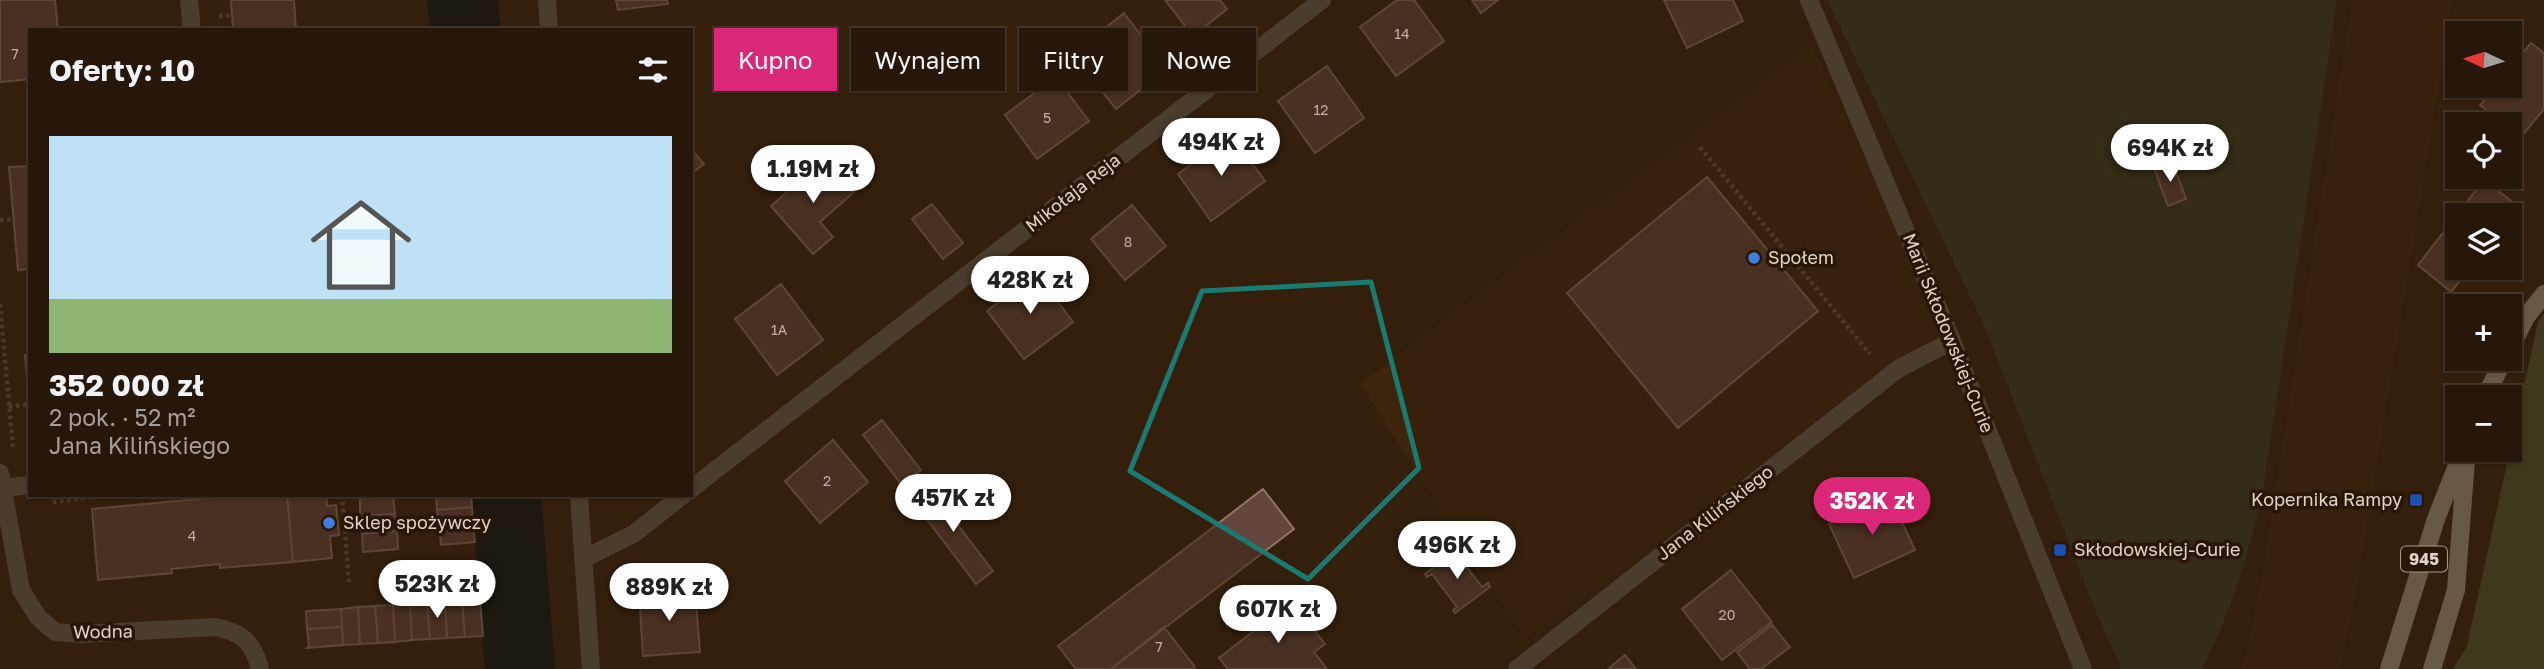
<!DOCTYPE html>
<html lang="pl">
<head>
<meta charset="utf-8">
<style>
  body { margin:0; font-family:"Golos Text",sans-serif; background:#2f2013; color:#f1f3f6; height:100vh; display:flex; flex-direction:column; font-size:26px; white-space:nowrap }
  * { box-sizing:border-box; margin:0 }
  p { font-size:23px; color:#a49f9c }
  .icon { flex:none; width:38px; height:38px; fill:none; stroke:currentColor; stroke-width:2; stroke-linecap:round; stroke-linejoin:round }
  .map { position:relative; flex:1; overflow:hidden }
  .sheet { position:absolute; left:28px; top:28px; width:665px; height:469px; display:flex; flex-direction:column; background:#27170a; border-radius:0px; box-shadow:0 2px 5px #0004,0 0 0 2px #43362b }
  .sheet>* { flex:none }
  .top-card { position:absolute; left:714px; top:28px; width:665px; height:63px; display:flex; gap:14px }
  .needle { width:46px; rotate:274deg }
  .fabs { position:absolute; left:2445px; top:21px; display:grid; gap:14px }
  .fabs a { display:grid; place-items:center; width:77px; height:77px; border-radius:0px; background:#27170a; box-shadow:0 2px 5px #0004,0 0 0 2px #43362b; font-size:35px }
  .price { position:absolute; translate:-50% -60px; padding:0 16px; border-radius:24px; background:#fff; color:#222; font-size:23px; line-height:46px; filter:drop-shadow(0 2px 4px #0008) }
  .price::after { content:''; position:absolute; left:50%; top:42px; width:21px; height:16px; margin-left:-10px; background:inherit; clip-path:polygon(0 0,100% 0,50% 100%) }
  .price.current { background:#db2777; color:#fff }
  ul { padding:0; list-style:none }
  li { display:grid; align-content:center; gap:14px; height:371px; padding:0 21px }
  li+li { border-top:2px solid #43362b }
  li span { display:grid; place-items:center; height:217px; border-radius:0px; color:#555 }
  li>.icon { margin-inline-start:auto }
  span .icon { width:126px; height:126px; fill:#fffc; stroke-width:1 }
  li b { font-size:30px }
  h2 { display:flex; justify-content:space-between; align-items:center; height:84px; padding:0 21px; font-size:30px }
  .pill { padding:0 24px; border-radius:0px; background:#27170a; box-shadow:0 2px 5px #0004,0 0 0 2px #43362b; font-size:24px; line-height:63px }
  .pill.current { background:#db2777; color:#fff }
  .map>svg:first-child { display:block }
  .built { fill:#3d240c }
  .green { fill:#333d22 }
  .forest { fill:#4a5a30 }
  .lines { fill:none; stroke-linecap:round; stroke-linejoin:round }
  .river { stroke:#011116; stroke-width:70 }
  .building { fill:#63463d; stroke:#937369; stroke-width:2 }
  .path { stroke:#6b5848; stroke-width:4.5; stroke-dasharray:3.5 3.5; stroke-linecap:butt }
  .lane { stroke:#656357; stroke-width:18 }
  .street { stroke:#656357; stroke-width:18 }
  .primary { stroke:#a5a188; stroke-width:18 }
  .marked { fill:none; stroke:#1a7b72; stroke-width:5; stroke-linejoin:round }
  .shop-dot { fill:#3f7fe0; stroke:#291604; stroke-width:2.5 }
  .transit-dot { fill:#1a4fb4; stroke:#291604; stroke-width:2.5 }
  .labels { text-anchor:middle; stroke-width:7; stroke-linejoin:round; paint-order:stroke }
  .number-label { font-size:14px; fill:#c2b0a5 }
  .shield { fill:#291604; stroke:#aa9a8d; stroke-width:2 }
  .shield-label { font-size:16px; font-weight:bold; fill:#e1d3c8 }
  .street-label { font-size:18px; fill:#e1d3c8; stroke:#291604 }
  .poi-label { font-size:18px; fill:#e1d3c8; stroke:#291604; text-anchor:start }
</style>
</head>
<body>
<div class="map">
<svg width="2544" height="669" viewBox="0 0 2544 669">
  <rect width="100%" height="100%" fill="#341f0d"/>
  <path class="built" d="M2352,0H2453L2356,593L2340,669H2242L2260,587Z
    M1811,46L1952,341L1898,369L1525,639L1360,384Z"/>
  <path class="green" d="M1827,0H2337L2262,496C2247,558 2231,612 2202,669H2122L2095,610L1984,325Z"/>
  <path class="forest" d="M2544,314V669H2453L2467,646L2538,322Z"/>
  <g class="lines">
    <path class="river" d="M462,0L466,30
      M506,495L520,669"/>
  </g>
  <path class="building" d="M0,0H55L58,30H30V79L0,82Z
    M231,0H294L296,30H233Z
    M616,0H667L668,4L618,10Z
    M1165,0H1220L1227,9L1193,36Z
    M1397,0H1414L1444,41L1396,76L1360,27Z
    M1472,0H1498L1481,13Z
    M1664,0H1733L1743,21L1687,48Z
    M1124,13L1167,69L1116,109L1073,54Z
    M2531,43L2544,53V109L2520,138L2510,129V124H2504L2480,105L2496,86H2510V69Z
    M1327,66L1364,118L1315,153L1278,101Z
    M1056,77L1089,121L1037,159L1005,115Z
    M1231,135L1265,181L1211,221L1178,174Z
    M691,149L704,164L691,174Z
    M824,159L854,192L820,222L833,237L813,254L771,206Z
    M2172,161L2186,199L2168,206L2154,168Z
    M30,166V269L18,270L9,167Z
    M1707,177L1818,311L1678,428L1567,293Z
    M2484,180L2518,206L2510,217V215H2457V268H2470L2451,292L2418,265Z
    M932,204L963,243L943,259L912,219Z
    M1132,205L1166,246L1125,280L1091,239Z
    M1036,273L1073,322L1024,359L987,311Z
    M781,284L823,340L777,375L735,319Z
    M25,355H30V409L29,404Z
    M882,420L921,470L902,485L863,435Z
    M833,440L868,482L820,523L785,481Z
    M933,486L960,523L958,525L993,571L976,584L913,501Z
    M1263,489L1294,529L1111,669H1076L1058,646Z
    M241,495H287L293,562L220,568V564L171,569L172,573L98,580L92,509Z
    M287,495H326L327,506L336,505L339,535L330,536L332,558L293,562Z
    M436,495H471L472,507L437,510Z
    M393,496L395,514L360,516V499Z
    M1890,496L1915,550L1854,578L1829,524Z
    M472,507L473,525L439,527L437,510Z
    M395,514L397,531L362,534L360,516Z
    M473,525L475,542L441,545L439,527Z
    M397,531L398,549L363,552L362,534Z
    M1459,548L1462,551L1457,554L1482,587L1488,583L1490,587L1455,613L1453,610L1457,607L1432,574L1427,577L1425,574Z
    M1731,570L1772,622L1722,660L1682,609Z
    M695,590L700,652L643,656L639,594Z
    M480,599L483,636L465,637L462,600Z
    M462,600L465,637L447,638L445,601Z
    M445,601L447,638L430,639L427,603Z
    M1292,601L1325,644L1314,652L1327,669H1228L1219,658Z
    M427,603L430,639L412,640L410,604Z
    M410,604L412,640L395,642L393,605Z
    M393,605L395,642L378,643L375,606Z
    M375,606L378,643L360,644L358,607Z
    M358,607L360,644L343,645L341,609Z
    M341,609L342,627L307,629L306,611Z
    M1772,625L1790,647L1761,669H1750L1737,652Z
    M342,627L343,645L307,648L309,646L307,629Z
    M1164,627L1195,667L1193,669H1111Z
    M1625,655L1636,669H1608Z"/>
  <g class="lines">
    <path class="path" d="M219,16L232,15
      M1700,147L1870,354
      M0,220L14,219
      M0,304L13,448
      M9,407L29,404
      M342,495L349,582
      M53,502L107,495"/>
    <path class="lane" d="M189,0L192,30
      M2,488L30,485"/>
    <path class="street" d="M547,0L549,30
      M1809,0L1952,341L2083,669
      M0,473L21,590L38,617L55,632L82,634L216,627C243,633 253,642 260,669
      M691,489L1322,0
      M579,495L591,669
      M583,559L635,533L683,495
      M1517,669L1898,369L1952,341"/>
    <path class="primary" d="M2510,349L2526,317L2544,294
      M2485,397L2504,359
      M2389,669L2436,519L2463,450
      M2432,669L2456,590L2466,460"/>
  </g>
  <path d="M0 0H2544V669H0ZM1371,282L1419,468L1308,579L1130,471L1202,291Z" fill="#341f0d" fill-opacity=".55" fill-rule="evenodd"/>
  <path class="marked" d="M1371,282L1419,468L1308,579L1130,471L1202,291Z"/>
  <g class="shop-dot">
    <circle cx="1754" cy="258" r="7"/>
    <circle cx="329" cy="523" r="7"/>
  </g>
  <g class="transit-dot">
    <rect x="2409" y="493" width="14" height="14" rx="3.5"/>
    <rect x="2053" y="543" width="14" height="14" rx="3.5"/>
  </g>
  <g class="labels">
    <g class="number-label">
      <text x="1402" y="39">14</text>
      <text x="15" y="59">7</text>
      <text x="1321" y="115">12</text>
      <text x="1047" y="123">5</text>
      <text x="1128" y="247">8</text>
      <text x="779" y="335">1A</text>
      <text x="827" y="486">2</text>
      <text x="192" y="541">4</text>
      <text x="1727" y="620">20</text>
      <text x="1159" y="652">7</text>
    </g>
    <rect class="shield" x="2401" y="546.5" width="46" height="25" rx="5"/>
    <g class="shield-label">
      <text x="2424" y="565">945</text>
    </g>
    <g class="street-label">
      <text transform="translate(1073 193) rotate(-38)" y="6">Mikołaja Reja</text>
      <text transform="translate(1948 333) rotate(68)" y="6">Marii Skłodowskiej-Curie</text>
      <text transform="translate(1715 513) rotate(-38)" y="6">Jana Kilińskiego</text>
      <text transform="translate(103 632) rotate(-1)" y="6">Wodna</text>
    </g>
    <g class="poi-label">
      <text x="1768" y="264">Społem</text>
      <text x="2402" y="506" text-anchor="end">Kopernika Rampy</text>
      <text x="343" y="529">Sklep spożywczy</text>
      <text x="2074" y="556">Skłodowskiej-Curie</text>
    </g>
  </g>
</svg>
<div class="fabs">
<a><svg class="needle" viewBox="-14 -14 28 28"><path d="M0-13l5 13h-10z" fill="#e53935"/><path d="M0 13l5-13h-10z" fill="#a49f9c"/></svg></a>
<a><svg class="icon" aria-label="locate" viewBox="0 0 24 24"><circle cx="12" cy="12" r="6"/><path d="M12 2v4M12 18v4M2 12h4M18 12h4"/></svg></a>
<a><svg class="icon" aria-label="layers" viewBox="0 0 24 24"><path d="M12 4l9 5-9 5-9-5zM3 14l9 5 9-5"/></svg></a>
<a>+</a>
<a>−</a>
</div>
<b class="price" style="left:1221px;top:178px">494K zł</b>
<b class="price" style="left:2170px;top:184px">694K zł</b>
<b class="price" style="left:813px;top:205px">1.19M zł</b>
<b class="price" style="left:1030px;top:316px">428K zł</b>
<b class="price" style="left:953px;top:534px">457K zł</b>
<b class="price current" style="left:1872px;top:537px">352K zł</b>
<b class="price" style="left:1457px;top:581px">496K zł</b>
<b class="price" style="left:437px;top:620px">523K zł</b>
<b class="price" style="left:669px;top:623px">889K zł</b>
<b class="price" style="left:1278px;top:645px">607K zł</b>
<div class="top-card">
<a class="pill current">Kupno</a>
<a class="pill">Wynajem</a>
<a class="pill">Filtry</a>
<a class="pill">Nowe</a>
</div>
<section class="sheet">
<h2>Oferty: 10<svg class="icon" aria-label="filters" viewBox="0 0 24 24"><path d="M4 7h16M4 17h16"/><circle cx="9" cy="7" r="2"/><circle cx="15" cy="17" r="2"/></svg></h2>
<ul>
<li><span style="background:linear-gradient(#bfe0f5 75%,#8fb573 0)"><svg class="icon" aria-label="home" viewBox="0 0 24 24"><path d="M3 11l9-7 9 7M6 9v11h12V9"/></svg></span><div><b>352 000 zł</b><p>2 pok. · 52 m²</p><p>Jana Kilińskiego</p></div></li>
</ul>
</section>
</div>
</body>
</html>
